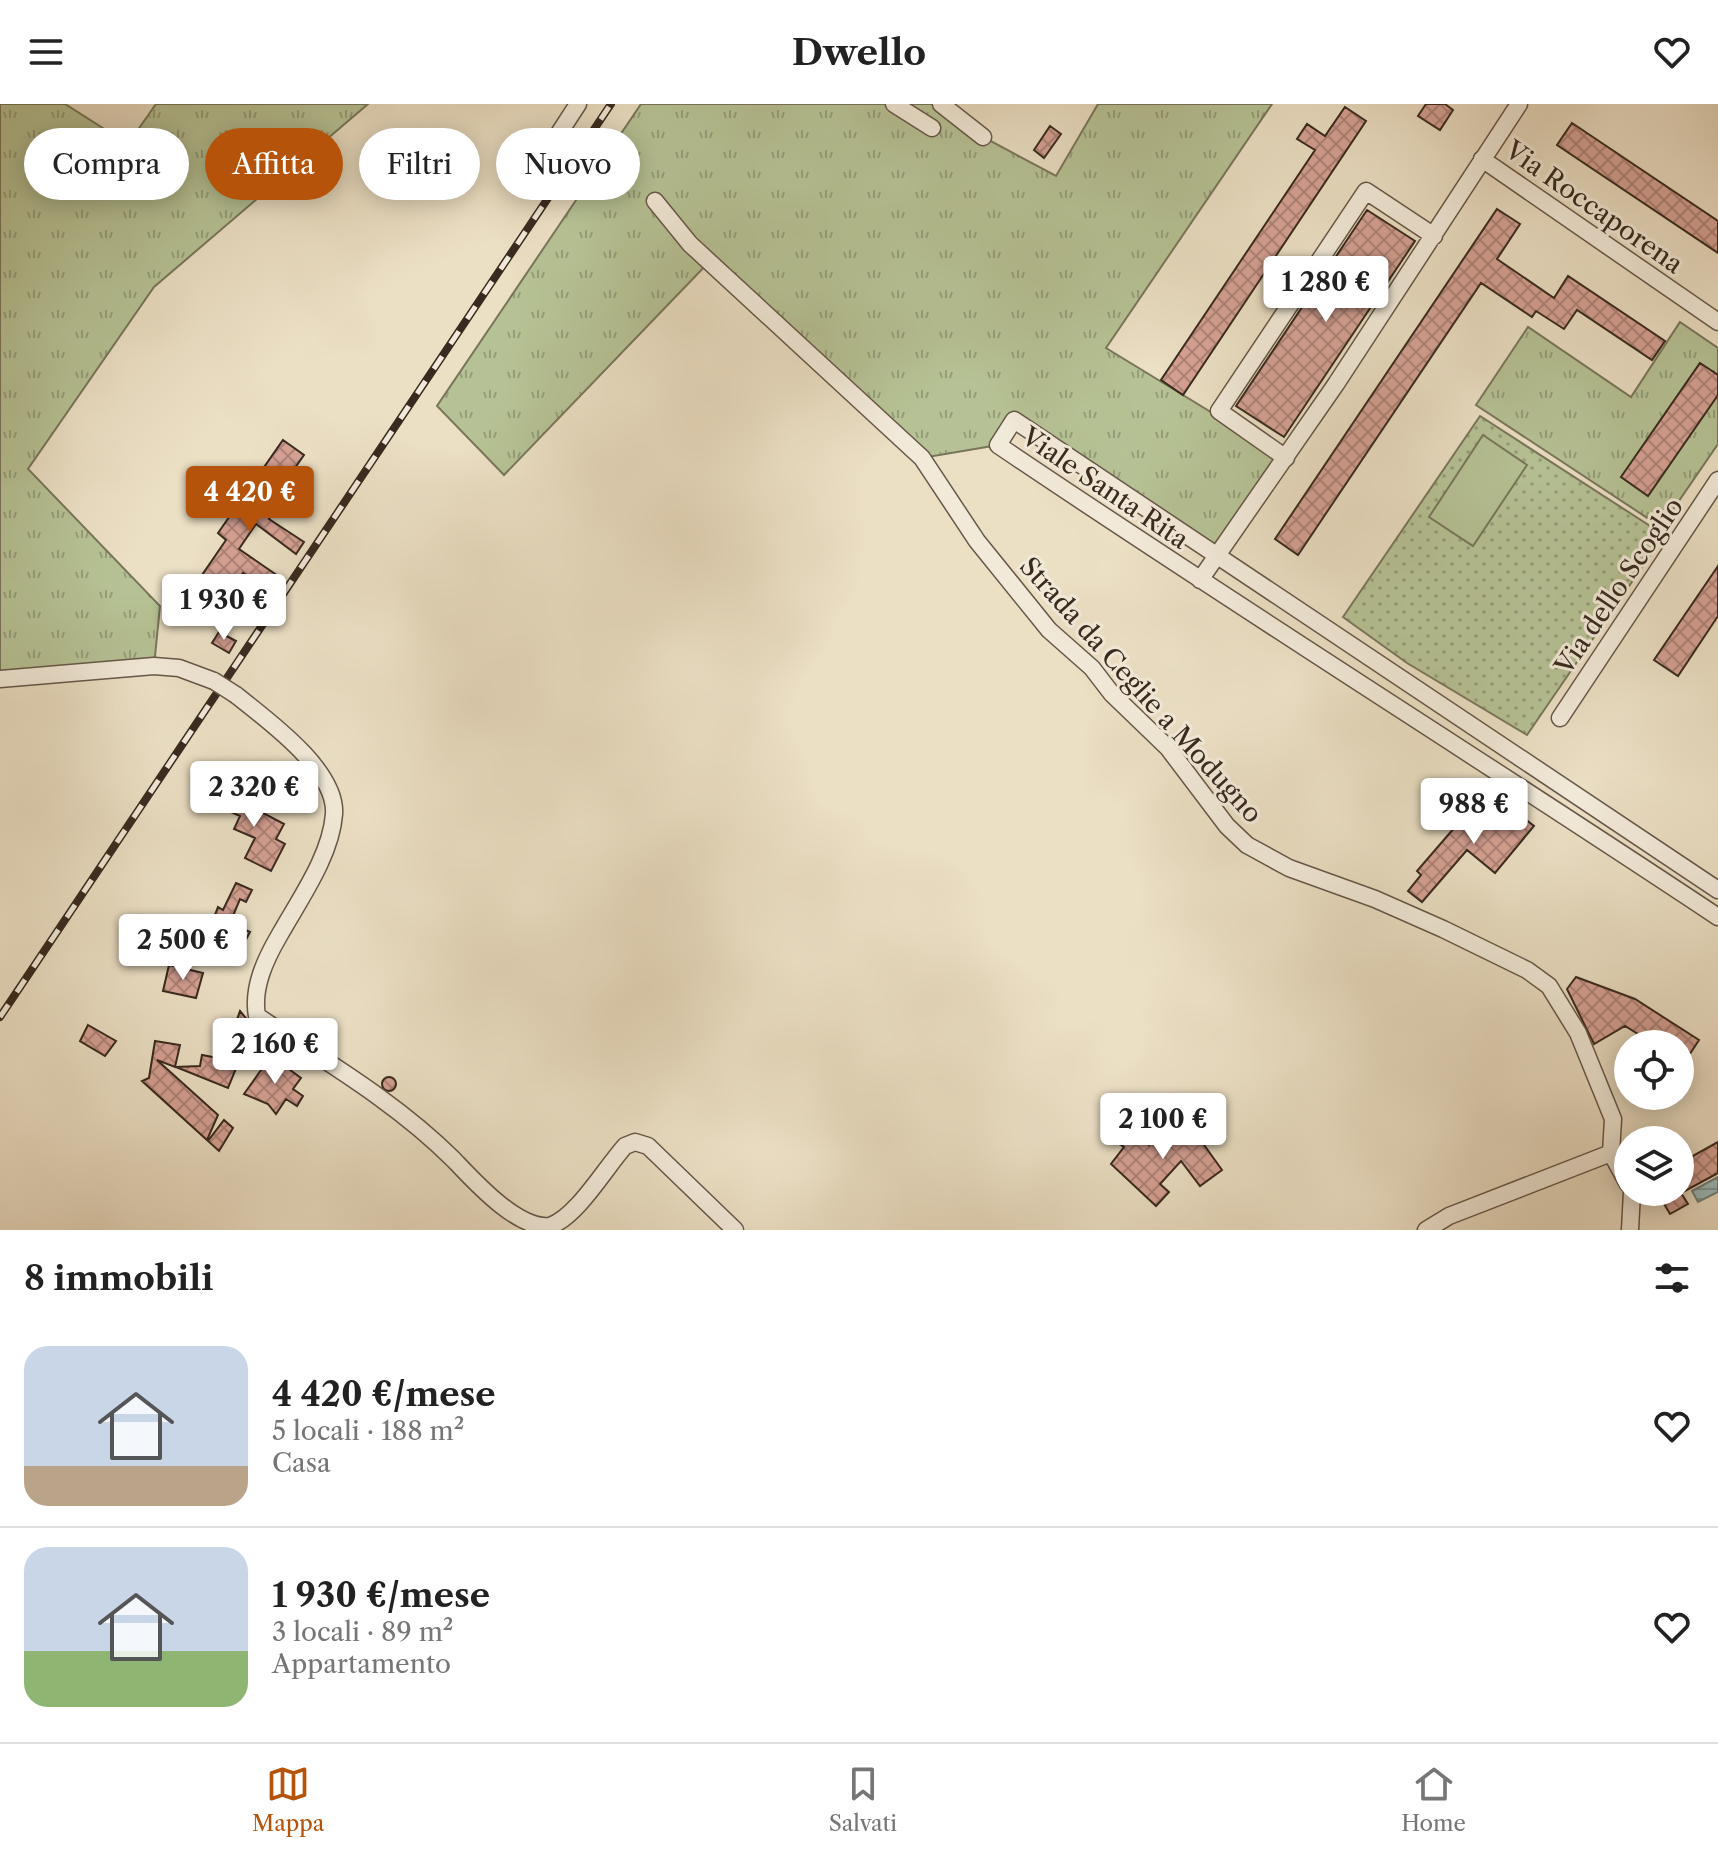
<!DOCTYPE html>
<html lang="it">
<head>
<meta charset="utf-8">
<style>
  body { margin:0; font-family:"Libre Caslon Text",serif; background:#f6f6f6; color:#222; height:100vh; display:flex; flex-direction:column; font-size:30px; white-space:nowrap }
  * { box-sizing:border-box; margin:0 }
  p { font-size:26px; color:#767676 }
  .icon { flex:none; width:44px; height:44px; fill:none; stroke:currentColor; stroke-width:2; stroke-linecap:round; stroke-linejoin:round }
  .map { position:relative; height:1126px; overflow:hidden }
  .sheet { display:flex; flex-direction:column; background:#fff; flex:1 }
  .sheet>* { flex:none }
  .guide { position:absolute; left:24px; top:24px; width:800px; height:72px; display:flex; gap:16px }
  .tools { position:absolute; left:1614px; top:926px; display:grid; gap:16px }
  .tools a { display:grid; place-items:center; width:80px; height:80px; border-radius:50%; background:#fff; box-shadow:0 4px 20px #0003; font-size:40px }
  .price { position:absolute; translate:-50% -68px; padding:0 18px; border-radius:8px; background:#fff; color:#222; font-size:26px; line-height:52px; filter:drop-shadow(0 2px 4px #0008) }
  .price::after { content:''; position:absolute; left:50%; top:48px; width:24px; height:18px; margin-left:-12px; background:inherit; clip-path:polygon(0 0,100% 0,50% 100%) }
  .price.active { background:#b45309; color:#fff }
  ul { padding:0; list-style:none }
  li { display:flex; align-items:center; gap:24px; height:200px; padding:0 24px }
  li+li { border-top:2px solid #e0e0e0 }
  li span { display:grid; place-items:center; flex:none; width:224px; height:160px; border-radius:24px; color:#555 }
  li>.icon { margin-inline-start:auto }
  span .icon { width:96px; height:96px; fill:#fffc; stroke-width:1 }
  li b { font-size:34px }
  h2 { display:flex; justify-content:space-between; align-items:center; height:96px; padding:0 24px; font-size:34px }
  .pill { padding:0 28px; border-radius:36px; background:#fff; box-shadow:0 4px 20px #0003; font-size:28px; line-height:72px }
  .pill.active { background:#b45309; color:#fff }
  header { display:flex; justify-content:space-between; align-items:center; height:104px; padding:0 24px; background:#fff; font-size:36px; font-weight:700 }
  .dock { display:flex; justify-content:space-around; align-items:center; height:112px; border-top:2px solid #e0e0e0; background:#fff; font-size:22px; color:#767676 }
  .dock a { display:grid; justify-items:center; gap:4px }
  .dock .active { color:#b45309 }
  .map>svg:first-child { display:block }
  .grass { fill:url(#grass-tufts); stroke:#78765a; stroke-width:2 }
  .park { fill:url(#park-dots); stroke:#78765a; stroke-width:2 }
  .pitch { fill:#b6c295; stroke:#78765a; stroke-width:2 }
  .water { fill:url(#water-rules); stroke:#74817d; stroke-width:2 }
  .building { fill:url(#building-cross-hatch); stroke:#392a1f; stroke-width:2 }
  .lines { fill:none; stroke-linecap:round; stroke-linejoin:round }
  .street-casing { stroke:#665748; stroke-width:19 }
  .street { stroke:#f2ead9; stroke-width:16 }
  .rail-casing { stroke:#392a1f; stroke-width:8 }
  .rail { stroke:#f2ead9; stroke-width:5; stroke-dasharray:15; stroke-linecap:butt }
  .street-bridge-casing { stroke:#665748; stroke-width:19; stroke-linecap:butt }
  .street-bridge { stroke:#f2ead9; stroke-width:16 }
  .labels { text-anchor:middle; stroke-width:6; stroke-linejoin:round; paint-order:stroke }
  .street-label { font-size:26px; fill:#392a1f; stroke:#f2ead9 }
</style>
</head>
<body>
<header><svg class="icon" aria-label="menu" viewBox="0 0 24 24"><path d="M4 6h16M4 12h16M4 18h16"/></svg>Dwello<svg class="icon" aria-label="heart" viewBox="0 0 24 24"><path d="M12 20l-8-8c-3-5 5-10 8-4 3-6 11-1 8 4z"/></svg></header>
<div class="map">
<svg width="1718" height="1126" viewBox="0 0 1718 1126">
  <defs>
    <pattern id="grass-tufts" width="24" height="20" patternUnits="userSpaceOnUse" patternTransform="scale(2)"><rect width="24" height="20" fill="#b6c295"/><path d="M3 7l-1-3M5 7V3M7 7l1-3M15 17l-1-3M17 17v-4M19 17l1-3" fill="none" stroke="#959e79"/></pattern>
    <pattern id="park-dots" width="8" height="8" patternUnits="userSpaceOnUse" patternTransform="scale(2)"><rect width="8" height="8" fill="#b6c295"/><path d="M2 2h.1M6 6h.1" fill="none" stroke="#959e79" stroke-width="1.8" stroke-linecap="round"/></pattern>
    <pattern id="water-rules" width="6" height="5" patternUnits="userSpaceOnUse" patternTransform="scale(2)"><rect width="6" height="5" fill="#9bbbbc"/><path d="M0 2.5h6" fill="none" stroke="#7f9898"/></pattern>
    <pattern id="building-cross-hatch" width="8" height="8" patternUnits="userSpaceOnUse" patternTransform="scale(2)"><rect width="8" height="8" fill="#d5a194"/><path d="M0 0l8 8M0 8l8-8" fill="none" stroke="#ae8378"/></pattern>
  </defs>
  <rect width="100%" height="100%" fill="#ebdfc4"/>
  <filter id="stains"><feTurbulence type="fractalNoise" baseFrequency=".0025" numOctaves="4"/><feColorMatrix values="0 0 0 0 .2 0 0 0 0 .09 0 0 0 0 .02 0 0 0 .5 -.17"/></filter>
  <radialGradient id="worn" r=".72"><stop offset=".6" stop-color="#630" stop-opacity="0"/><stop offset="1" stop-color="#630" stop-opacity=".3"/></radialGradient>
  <path class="grass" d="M0,0H65L128,40L156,0H368L154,183L28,365L160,502L154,562L0,572Z
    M641,0H941L983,33L1056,72L1098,0H1272L1106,244L1286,354L1215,453L1014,317L998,341L922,354L710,157L504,371L437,302Z
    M1680,218L1718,244V340L1661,423L1476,301L1528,223L1631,293Z"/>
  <path class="park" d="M1480,312L1664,431L1527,631L1407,559L1343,513Z"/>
  <path class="pitch" d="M1483,331L1527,361L1473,442L1429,413Z"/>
  <path class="water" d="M1718,1073V1088L1698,1098L1692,1087Z"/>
  <path class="building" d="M1426,0H1445L1453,6L1440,26L1418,12Z
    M1345,3L1366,17L1183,291L1161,276L1315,46L1297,35L1307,20L1325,32Z
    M1572,19L1718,117V149L1557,41Z
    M1050,22L1061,30L1044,54L1034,46Z
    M1497,105L1520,120L1497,155L1554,194L1568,172L1665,237L1652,256L1577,206L1564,225L1536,207L1532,213L1481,179L1298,451L1275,435Z
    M1367,106L1415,137L1284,333L1236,302Z
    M1700,259L1718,271V291L1648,392L1621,373Z
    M283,336L304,351L283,381L289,386L269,415L304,438L296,450L256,420L239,445L281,474L271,488L243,469L216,511L203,500L201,504L188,495L189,490L226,436L218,429Z
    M1718,462V512L1678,572L1654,556Z
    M219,528L236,537L229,549L212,539Z
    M216,684L284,720L276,735L285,740L271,767L245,754L255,734L234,725L240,712L209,698Z
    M1500,696L1534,722L1495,769L1467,746L1422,798L1408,787L1421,771L1417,767L1468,708L1482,719Z
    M236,779L252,786L246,798L240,795L230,819L250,828L242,843L208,829L218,803L223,806Z
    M169,861L203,869L196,894L163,887Z
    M1576,873L1635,895L1699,936L1680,965V940H1654L1625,922L1594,940L1567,885Z
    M240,907L253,923L228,984L176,963L200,962L202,951L223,955Z
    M88,921L116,937L105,952L80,937Z
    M155,937L180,941L175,963L157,956L218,1011L207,1036L142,977L149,974Z
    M271,952L301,974L293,985L303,992L297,1002L286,995L276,1010L268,1000L244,990Z
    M382 980a7 7 0 1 1 14 0a7 7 0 1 1-14 0Z
    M224,1016L233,1024L219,1047L208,1037Z
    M1170,1024L1179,1032L1185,1027L1191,1035L1197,1031L1222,1066L1200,1082L1181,1057L1160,1080L1169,1088L1156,1102L1111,1060L1124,1043L1118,1039L1131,1025L1149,1041Z
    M1718,1038V1069L1681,1089L1688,1100L1670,1110L1657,1088H1680V1059Z"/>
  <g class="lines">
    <defs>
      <path id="street" d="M894,0L932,24
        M941,0L983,33
        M554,37L578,0
        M1482,55L1718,218
        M655,97L690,140L922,354L977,437L1049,526L1092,564L1112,590L1168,644L1227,722L1247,741L1289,764L1375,795L1443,825L1527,866L1549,882L1578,929L1613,1015L1611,1049L1628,1080
        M1286,354L1219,307L1366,87L1434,132
        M1200,476L1336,280L1519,0
        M0,575L154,562L179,564L214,577
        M236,591C267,616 337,666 334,710C331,752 299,796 279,832C265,856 252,884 257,912C325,957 396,998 454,1056C474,1077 518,1126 550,1122C577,1113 606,1063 625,1042L635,1038L648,1042L735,1126
        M1560,614L1718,376
        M1718,786L1014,316L998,341C1236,502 1479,654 1718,813
        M1426,1126L1449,1112L1611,1049
        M1630,1126L1632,1088"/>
    </defs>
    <use href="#street" class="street-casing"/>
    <use href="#street" class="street"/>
    <defs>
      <path id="rail" d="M0,913L611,0"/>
    </defs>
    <use href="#rail" class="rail-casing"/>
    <use href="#rail" class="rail"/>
    <defs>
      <path id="street-bridge" d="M214,577L236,591"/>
    </defs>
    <use href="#street-bridge" class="street-bridge-casing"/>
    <use href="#street-bridge" class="street-bridge"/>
  </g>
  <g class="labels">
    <g class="street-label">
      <text transform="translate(1594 103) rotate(35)" y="9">Via Roccaporena</text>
      <text transform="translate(1105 384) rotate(34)" y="9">Viale Santa Rita</text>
      <text transform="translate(1619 482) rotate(-56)" y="9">Via dello Scoglio</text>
      <text transform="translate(1141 586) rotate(48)" y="9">Strada da Ceglie a Modugno</text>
    </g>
  </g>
  <rect width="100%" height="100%" filter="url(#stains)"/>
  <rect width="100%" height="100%" fill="url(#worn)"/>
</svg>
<div class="tools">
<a><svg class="icon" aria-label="locate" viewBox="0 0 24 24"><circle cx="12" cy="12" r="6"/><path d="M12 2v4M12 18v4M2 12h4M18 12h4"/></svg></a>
<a><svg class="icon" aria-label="layers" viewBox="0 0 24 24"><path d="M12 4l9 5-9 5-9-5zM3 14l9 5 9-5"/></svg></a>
</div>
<b class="price" style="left:1326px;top:220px">1 280 €</b>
<b class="price active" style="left:250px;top:430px">4 420 €</b>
<b class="price" style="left:224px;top:538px">1 930 €</b>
<b class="price" style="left:254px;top:725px">2 320 €</b>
<b class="price" style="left:1474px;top:742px">988 €</b>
<b class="price" style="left:183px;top:878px">2 500 €</b>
<b class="price" style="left:275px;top:982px">2 160 €</b>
<b class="price" style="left:1163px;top:1057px">2 100 €</b>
<div class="guide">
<a class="pill">Compra</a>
<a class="pill active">Affitta</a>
<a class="pill">Filtri</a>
<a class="pill">Nuovo</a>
</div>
</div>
<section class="sheet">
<h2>8 immobili<svg class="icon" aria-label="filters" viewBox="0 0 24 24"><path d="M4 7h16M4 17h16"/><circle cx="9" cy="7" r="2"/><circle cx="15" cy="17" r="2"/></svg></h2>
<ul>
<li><span style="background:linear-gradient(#c9d6e8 75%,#b9a48a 0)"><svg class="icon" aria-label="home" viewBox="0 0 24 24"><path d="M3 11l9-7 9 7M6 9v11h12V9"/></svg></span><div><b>4 420 €/mese</b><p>5 locali · 188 m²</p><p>Casa</p></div><svg class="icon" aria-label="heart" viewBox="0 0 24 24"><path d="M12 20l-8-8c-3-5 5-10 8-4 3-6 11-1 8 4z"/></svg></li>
<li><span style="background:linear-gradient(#c9d6e8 65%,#8fb573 0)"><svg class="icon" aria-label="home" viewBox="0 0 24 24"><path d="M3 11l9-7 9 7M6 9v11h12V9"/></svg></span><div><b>1 930 €/mese</b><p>3 locali · 89 m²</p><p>Appartamento</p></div><svg class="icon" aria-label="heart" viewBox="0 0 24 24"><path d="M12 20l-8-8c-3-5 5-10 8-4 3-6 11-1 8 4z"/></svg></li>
</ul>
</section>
<nav class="dock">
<a class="active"><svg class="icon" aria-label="map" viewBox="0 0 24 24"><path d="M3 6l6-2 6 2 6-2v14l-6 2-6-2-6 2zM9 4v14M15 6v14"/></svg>Mappa</a>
<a><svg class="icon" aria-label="saved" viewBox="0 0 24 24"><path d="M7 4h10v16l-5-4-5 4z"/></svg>Salvati</a>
<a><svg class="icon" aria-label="home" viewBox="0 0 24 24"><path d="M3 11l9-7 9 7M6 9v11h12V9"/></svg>Home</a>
</nav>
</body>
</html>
